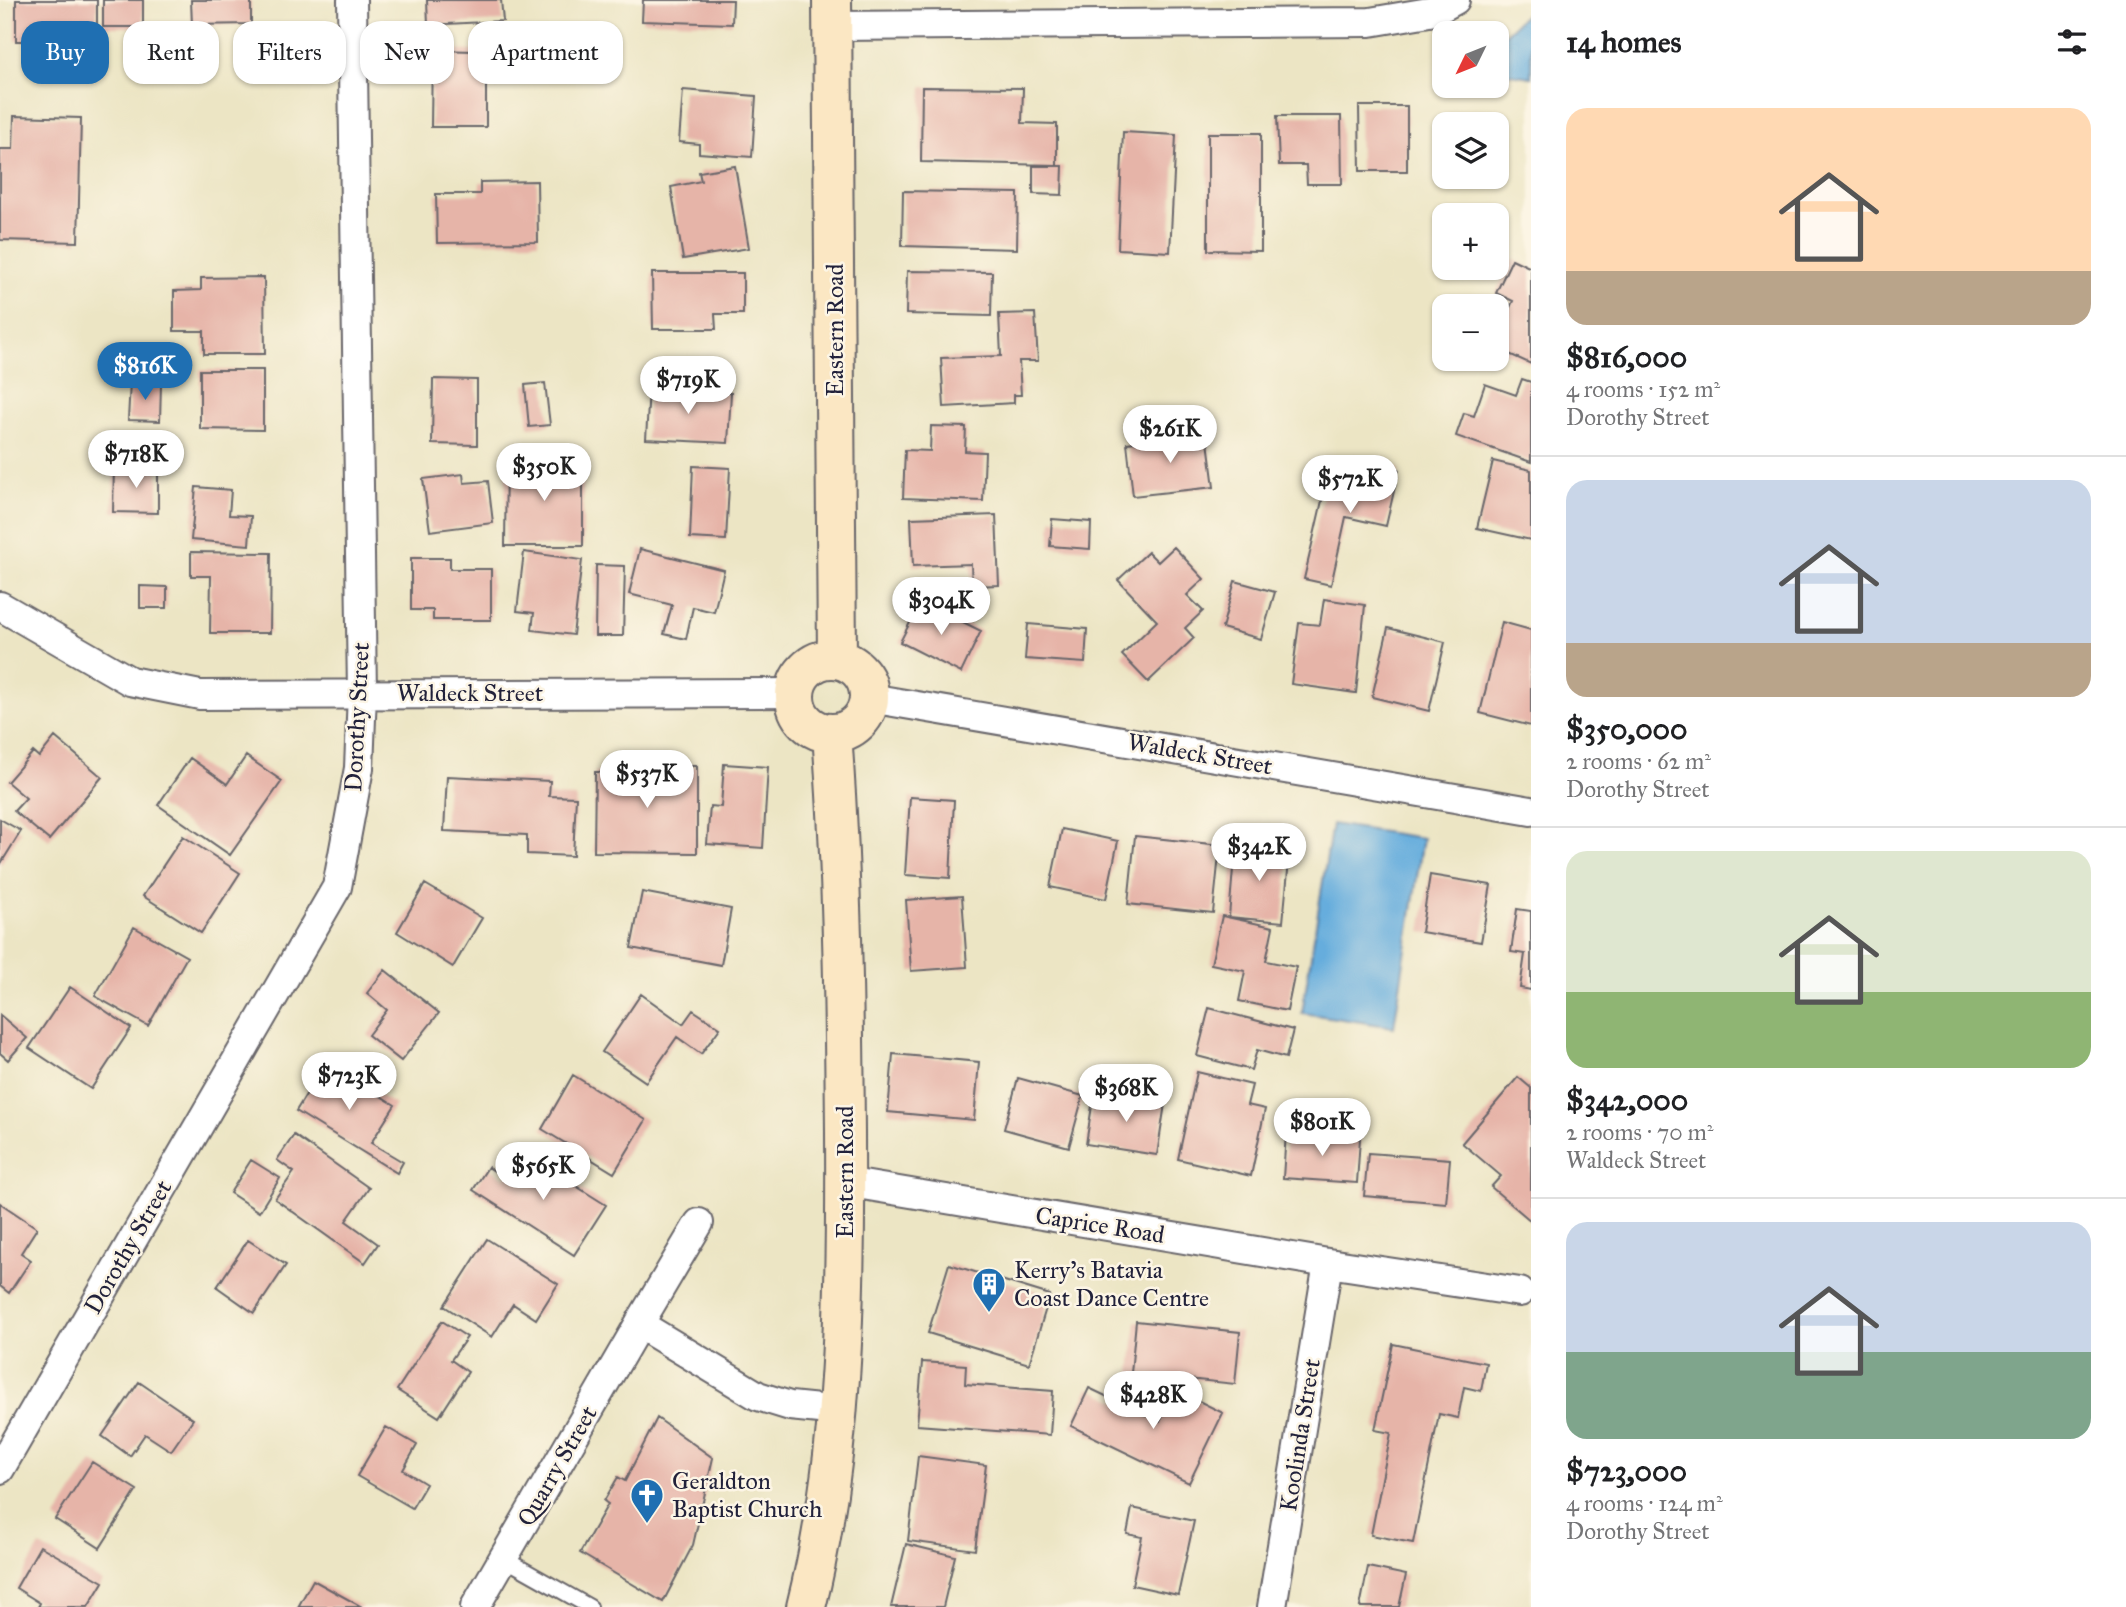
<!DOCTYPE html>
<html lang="en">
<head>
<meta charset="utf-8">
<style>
  body { margin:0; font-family:"IM FELL Great Primer",serif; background:#f6f6f6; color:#202124; height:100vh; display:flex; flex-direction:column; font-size:26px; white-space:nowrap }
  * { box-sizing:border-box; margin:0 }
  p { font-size:23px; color:#757577 }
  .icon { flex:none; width:38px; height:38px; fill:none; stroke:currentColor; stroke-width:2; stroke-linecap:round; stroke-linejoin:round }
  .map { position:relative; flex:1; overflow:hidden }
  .details { display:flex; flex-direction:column; background:#fff; width:595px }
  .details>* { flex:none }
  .guide { position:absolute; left:21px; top:21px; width:665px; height:63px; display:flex; gap:14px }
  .needle { width:46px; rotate:227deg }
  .buttons { position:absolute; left:1432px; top:21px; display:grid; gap:14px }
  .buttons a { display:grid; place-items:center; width:77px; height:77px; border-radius:14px; background:#fff; box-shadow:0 2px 5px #0004; font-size:35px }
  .price { position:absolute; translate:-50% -60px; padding:0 16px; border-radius:24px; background:#fff; color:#222; font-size:23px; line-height:46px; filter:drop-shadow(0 2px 4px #0008) }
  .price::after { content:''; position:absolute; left:50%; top:42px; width:21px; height:16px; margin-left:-10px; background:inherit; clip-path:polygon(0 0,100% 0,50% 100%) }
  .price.on { background:#1f6fb2; color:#fff }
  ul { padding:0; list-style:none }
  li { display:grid; align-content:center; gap:14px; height:371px; padding:0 35px }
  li+li { border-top:2px solid #e0e0e0 }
  li span { display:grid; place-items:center; height:217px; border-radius:21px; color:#555 }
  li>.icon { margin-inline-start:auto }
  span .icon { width:126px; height:126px; fill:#fffc; stroke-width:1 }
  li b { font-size:30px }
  h2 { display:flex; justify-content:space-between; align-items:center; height:84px; padding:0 35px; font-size:30px }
  .pill { padding:0 24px; border-radius:21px; background:#fff; box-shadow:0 2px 5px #0004; font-size:24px; line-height:63px }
  .pill.on { background:#1f6fb2; color:#fff }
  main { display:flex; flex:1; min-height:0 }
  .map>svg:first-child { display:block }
  .water { fill:#66addd; stroke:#44688c; stroke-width:2 }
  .building { fill:#e6b4a8 }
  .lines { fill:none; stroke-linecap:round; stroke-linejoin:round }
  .lane-casing { stroke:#69666b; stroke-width:18 }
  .street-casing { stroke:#69666b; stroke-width:32 }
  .secondary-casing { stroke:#69666b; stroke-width:42 }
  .lane { stroke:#fff; stroke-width:14 }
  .street { stroke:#fff; stroke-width:28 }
  .secondary { stroke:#fbe7c3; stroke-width:38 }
  .labels { text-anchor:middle; stroke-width:5; stroke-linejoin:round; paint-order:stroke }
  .street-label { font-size:24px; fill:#22223b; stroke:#fcf5e5 }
  .poi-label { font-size:24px; fill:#22223b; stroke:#fcf5e5; text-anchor:start }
</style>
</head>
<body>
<main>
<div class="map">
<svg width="1531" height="1607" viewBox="0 0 1531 1607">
  <rect width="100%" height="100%" fill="#fcf5e5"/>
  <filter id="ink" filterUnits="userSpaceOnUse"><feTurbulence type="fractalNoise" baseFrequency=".0143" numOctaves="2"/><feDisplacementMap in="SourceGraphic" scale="14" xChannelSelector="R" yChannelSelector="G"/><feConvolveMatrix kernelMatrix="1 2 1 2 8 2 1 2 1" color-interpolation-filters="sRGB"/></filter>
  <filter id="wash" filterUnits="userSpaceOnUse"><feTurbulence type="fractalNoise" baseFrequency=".00686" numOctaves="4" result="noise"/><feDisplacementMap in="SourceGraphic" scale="28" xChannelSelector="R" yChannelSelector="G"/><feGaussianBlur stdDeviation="1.57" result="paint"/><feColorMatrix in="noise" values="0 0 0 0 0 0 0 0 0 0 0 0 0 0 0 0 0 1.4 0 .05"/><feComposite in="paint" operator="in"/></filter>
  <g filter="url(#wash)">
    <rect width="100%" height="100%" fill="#ece5c4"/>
    <path class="water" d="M1531,9V77L1496,72V42Z
      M1332,824L1423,838L1394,1027L1302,1013Z"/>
    <g id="blocks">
      <path class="building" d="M16,0H97V41H16Z
        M103,0H143V27H103Z
        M191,0H251V24L192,25Z
        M427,0H501L503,21L428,25Z
        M643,0H733L732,24L642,21Z
        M432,50L475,51V70H486V127H431Z
        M922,87L1023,88L1022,123L1057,124V165L921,162Z
        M683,90L756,96L752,157L699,153V144L679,142Z
        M1359,106H1407V171H1360Z
        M14,116L81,118L78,242L0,240V149H13Z
        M1277,116H1341L1342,184H1307L1306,165H1279Z
        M1123,132L1176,135L1170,252L1118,249Z
        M1208,133H1261V251L1208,250Z
        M735,166L749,248L683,259L671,187L701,181L699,172Z
        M1033,166H1063L1062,195L1033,194Z
        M537,181L538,242L437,243L436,194H480V182Z
        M903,191L1018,193L1017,249L902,246Z
        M1512,259L1531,268V364L1496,348V337L1513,301L1496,293Z
        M907,271L992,272L991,316L906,314Z
        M652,273H743V314H715L716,329H653Z
        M264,277L265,354H204V331H174V291L201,290V278Z
        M1035,313L1038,361H1019L1021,395H1014V403L944,407L941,358L1001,356L999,314Z
        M200,370H263V430L200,429Z
        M433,379L477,380V445L432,444Z
        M1522,379L1531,382V462L1456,436L1464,413L1474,416L1485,384L1516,395Z
        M130,382L161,383L160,421L128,420Z
        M545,383L550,425L529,427L525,385Z
        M649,388L731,393L728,443L646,439Z
        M931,426L966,427L965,451L985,452L983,501L903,498L905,450L930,451Z
        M1207,434L1214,487L1133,496L1127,443Z
        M506,459H583V546H505Z
        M1355,459L1399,469L1386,526L1346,517L1331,585L1304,579L1324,492L1347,497Z
        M1493,461L1531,470V540L1477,528Z
        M114,466L158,467V513L113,512Z
        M693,466L730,468L726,540L690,538Z
        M463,474L464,483L488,481L493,523L430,531L423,479Z
        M196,487L231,490L229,515L251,516L249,545L191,540Z
        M996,515L999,585L972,586L971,564L913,566L911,518Z
        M1052,519L1091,522L1090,549L1050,546Z
        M1174,547L1204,579L1187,595L1203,611L1185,628L1194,638L1148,682L1122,655L1157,621L1118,580L1148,552L1158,562Z
        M640,549L724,570L714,612L693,607L686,639L664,634L672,605L629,594Z
        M191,552L271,553L270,633H210L211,576H191Z
        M524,552L582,560L573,635L532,630L534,613L517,611Z
        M411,558H450V569H491V620H433V610H411Z
        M596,565L625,566L623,636H595Z
        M1235,581L1275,592L1261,639L1222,628Z
        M140,586L167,587V608H140Z
        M1324,599L1365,605L1356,693L1291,684L1299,623L1320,625Z
        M921,601L981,631L961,673L900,642Z
        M1502,622L1531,630V726L1480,713Z
        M1028,624L1087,629L1085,663L1025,659Z
        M1388,628L1445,642L1429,711L1372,697Z
        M55,737L102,777L49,840L14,811L26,798L7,782L33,752L39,757Z
        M246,756L282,781L230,855L158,805L190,758L227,784Z
        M724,764L768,767L763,848L707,844L710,806L721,807Z
        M625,765L697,766V853L594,852L595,772H625Z
        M447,776L550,781L549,796L576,797L573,856L527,854V835L444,831Z
        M910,797L954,800L950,878L905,875Z
        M0,819L21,831L0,865Z
        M1062,829L1118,841L1106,899L1050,887Z
        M183,836L240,873L201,933L143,896Z
        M1135,836L1220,845L1213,913L1128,904Z
        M1235,845L1290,850L1283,922L1229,917Z
        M1430,875L1491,885L1481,942L1421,932Z
        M425,884L482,918L453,967L397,932Z
        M642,892L731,909L721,965L631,948Z
        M962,896L967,967L911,971L906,900Z
        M1517,909L1531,911V990L1520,988L1525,954L1511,952Z
        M1222,916L1273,927L1266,961L1296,967L1287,1011L1239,1001L1245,971L1211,964Z
        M134,927L187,957L148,1026L95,996Z
        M385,970L439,1013L401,1061L368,1035L387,1010L367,993Z
        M70,987L131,1028L91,1089L29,1048Z
        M641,994L683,1024L693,1010L720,1028L701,1054L677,1037L646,1082L602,1052Z
        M1209,1008L1293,1030L1286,1058L1257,1050L1251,1070L1197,1056Z
        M0,1015L27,1038L8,1060L0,1053Z
        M893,1054L979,1062L974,1120L888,1112Z
        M326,1062L395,1105L371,1143L403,1162L397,1173L296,1111Z
        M1197,1072L1252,1085L1247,1105L1265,1109L1251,1176L1178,1159Z
        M573,1075L646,1120L614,1173L542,1129Z
        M1518,1077L1531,1088V1221L1491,1187L1501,1176L1462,1143Z
        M1018,1078L1083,1096L1069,1147L1004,1129Z
        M1094,1093L1165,1104L1157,1155L1086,1144Z
        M1286,1133L1360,1138L1357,1183L1283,1178Z
        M294,1135L369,1188L346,1221L378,1244L365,1263L275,1199L294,1172L277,1160Z
        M522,1152L606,1205L574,1255L473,1190L488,1167L505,1178Z
        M1368,1153L1450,1159L1446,1203L1364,1196Z
        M251,1160L280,1178L259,1212L230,1193Z
        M0,1203L37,1228L21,1253L31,1260L9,1293L0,1286Z
        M487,1239L558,1284L536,1319L513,1304L492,1337L444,1306Z
        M248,1240L286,1265L254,1313L217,1287Z
        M949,1264L1050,1295L1029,1364L928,1333Z
        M442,1321L467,1337L451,1360L468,1372L439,1417L397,1390Z
        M1136,1321L1240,1332L1235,1384L1131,1373Z
        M1393,1344L1486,1363L1481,1391L1464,1387L1458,1418L1439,1414L1413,1543L1371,1535L1391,1433L1375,1430Z
        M922,1362L966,1365L965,1384L1053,1391L1050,1435L917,1425Z
        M139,1382L193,1419L171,1451L145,1434L130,1456L102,1436Z
        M1089,1388L1160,1422L1175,1389L1223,1413L1189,1483L1071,1426Z
        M657,1418L713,1458L693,1545L663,1602L580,1553L608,1504L604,1501L618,1477L625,1481Z
        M386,1427L417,1445L403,1470L426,1484L412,1508L357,1476Z
        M918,1456L986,1465L975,1550L908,1541Z
        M92,1462L137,1490L100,1548L55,1519Z
        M1132,1508L1194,1521L1178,1595L1132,1585L1142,1537L1127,1534Z
        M906,1544L955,1556L943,1607H891Z
        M40,1546L103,1582L88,1607H38L40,1603L16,1588Z
        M1368,1567L1406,1575L1399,1607H1360Z
        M313,1580L362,1607H298Z"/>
    </g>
  </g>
  <g filter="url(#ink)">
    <use href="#blocks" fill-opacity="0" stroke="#69666b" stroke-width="2"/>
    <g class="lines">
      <defs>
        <path id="lane" d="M503,1558L590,1607"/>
        <path id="street" d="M833,26L1370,22L1435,11L1455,0
          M0,606L130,681L200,695L795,693
          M870,698L1531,811
          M845,1182L1328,1263L1520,1292
          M639,1324L699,1223
          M0,1469L337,887L359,768L362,693L352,0
          M475,1607L639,1324L758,1396L790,1406L839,1411
          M1272,1607L1328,1263"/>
        <path id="secondary" d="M832,0L837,659
          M795 696a37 37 0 1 1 74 0a37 37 0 1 1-74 0Z
          M806,1607C845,1451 846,1292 845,1132C844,999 842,867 832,734"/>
      </defs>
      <use href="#lane" class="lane-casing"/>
      <use href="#street" class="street-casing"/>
      <use href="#secondary" class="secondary-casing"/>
      <use href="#lane" class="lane"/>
      <use href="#street" class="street"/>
      <use href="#secondary" class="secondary"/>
    </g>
  </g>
  <defs>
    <symbol id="building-pin" viewBox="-11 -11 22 30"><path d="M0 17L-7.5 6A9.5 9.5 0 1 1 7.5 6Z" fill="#1f6fb2" stroke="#fcf5e5"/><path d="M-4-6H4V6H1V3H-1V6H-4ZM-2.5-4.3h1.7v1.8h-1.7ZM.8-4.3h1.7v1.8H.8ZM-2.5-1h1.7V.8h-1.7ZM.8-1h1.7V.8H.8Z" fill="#fff"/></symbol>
    <symbol id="church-pin" viewBox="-11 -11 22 30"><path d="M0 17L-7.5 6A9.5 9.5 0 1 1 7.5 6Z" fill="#1f6fb2" stroke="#fcf5e5"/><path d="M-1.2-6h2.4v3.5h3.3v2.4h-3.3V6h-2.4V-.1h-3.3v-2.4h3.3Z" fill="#fff"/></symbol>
  </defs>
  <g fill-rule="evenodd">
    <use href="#building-pin" x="970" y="1265" width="38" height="52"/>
    <use href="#church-pin" x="628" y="1476" width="38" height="52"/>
  </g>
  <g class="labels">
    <g class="street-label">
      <text transform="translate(835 330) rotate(-90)" y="8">Eastern Road</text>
      <text x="470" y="701">Waldeck Street</text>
      <text transform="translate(357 717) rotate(-87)" y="8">Dorothy Street</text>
      <text transform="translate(1200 754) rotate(10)" y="8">Waldeck Street</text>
      <text transform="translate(845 1172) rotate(-90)" y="8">Eastern Road</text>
      <text transform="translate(1100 1225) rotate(9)" y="8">Caprice Road</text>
      <text transform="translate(128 1247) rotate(-60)" y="8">Dorothy Street</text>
      <text transform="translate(1300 1435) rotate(-81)" y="8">Koolinda Street</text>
      <text transform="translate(557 1466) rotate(-60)" y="8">Quarry Street</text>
    </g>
    <g class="poi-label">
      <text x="1014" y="1278">Kerry's Batavia<tspan x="1014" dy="28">Coast Dance Centre</tspan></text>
      <text x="672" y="1489">Geraldton<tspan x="672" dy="28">Baptist Church</tspan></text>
    </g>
  </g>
</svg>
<div class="buttons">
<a><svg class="needle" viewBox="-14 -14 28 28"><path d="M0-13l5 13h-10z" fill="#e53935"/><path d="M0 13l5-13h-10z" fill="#757577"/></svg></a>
<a><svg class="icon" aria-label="layers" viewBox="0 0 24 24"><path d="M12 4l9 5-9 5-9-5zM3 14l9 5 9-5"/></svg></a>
<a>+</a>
<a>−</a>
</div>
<b class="price on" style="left:145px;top:402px">$816K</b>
<b class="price" style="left:688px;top:416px">$719K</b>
<b class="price" style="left:1170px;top:465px">$261K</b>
<b class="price" style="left:136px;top:490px">$718K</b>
<b class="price" style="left:544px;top:503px">$350K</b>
<b class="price" style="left:1350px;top:515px">$572K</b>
<b class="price" style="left:941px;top:637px">$304K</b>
<b class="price" style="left:647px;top:810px">$537K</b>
<b class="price" style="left:1259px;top:883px">$342K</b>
<b class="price" style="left:349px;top:1112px">$723K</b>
<b class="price" style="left:1126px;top:1124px">$368K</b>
<b class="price" style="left:1322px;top:1158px">$801K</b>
<b class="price" style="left:543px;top:1202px">$565K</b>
<b class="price" style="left:1153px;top:1431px">$428K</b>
<div class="guide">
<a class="pill on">Buy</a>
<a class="pill">Rent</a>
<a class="pill">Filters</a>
<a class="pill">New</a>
<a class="pill">Apartment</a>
</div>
</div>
<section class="details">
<h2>14 homes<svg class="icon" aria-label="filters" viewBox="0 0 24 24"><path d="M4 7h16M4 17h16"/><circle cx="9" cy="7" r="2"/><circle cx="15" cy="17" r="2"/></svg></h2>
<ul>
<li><span style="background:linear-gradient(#ffd9b3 75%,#b9a48a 0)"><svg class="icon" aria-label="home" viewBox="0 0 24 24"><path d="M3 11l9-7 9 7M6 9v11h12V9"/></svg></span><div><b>$816,000</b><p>4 rooms · 152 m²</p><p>Dorothy Street</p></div></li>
<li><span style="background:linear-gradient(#c9d6e8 75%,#b9a48a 0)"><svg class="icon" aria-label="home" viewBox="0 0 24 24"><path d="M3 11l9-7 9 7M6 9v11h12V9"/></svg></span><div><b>$350,000</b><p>2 rooms · 62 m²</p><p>Dorothy Street</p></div></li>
<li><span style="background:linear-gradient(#dfe7d0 65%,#8fb573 0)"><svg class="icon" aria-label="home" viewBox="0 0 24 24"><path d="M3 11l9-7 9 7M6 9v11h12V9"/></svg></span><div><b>$342,000</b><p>2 rooms · 70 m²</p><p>Waldeck Street</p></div></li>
<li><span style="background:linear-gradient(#c9d6e8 60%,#7fa58c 0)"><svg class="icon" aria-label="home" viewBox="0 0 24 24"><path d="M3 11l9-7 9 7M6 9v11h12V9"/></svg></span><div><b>$723,000</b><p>4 rooms · 124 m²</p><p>Dorothy Street</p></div></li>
</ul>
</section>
</main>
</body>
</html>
